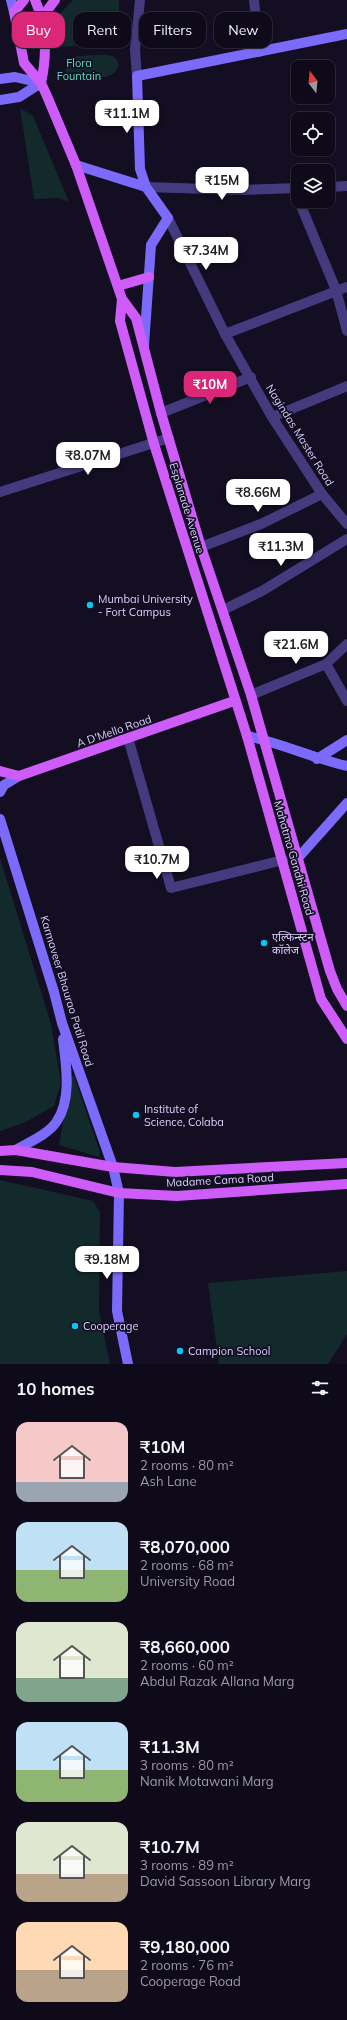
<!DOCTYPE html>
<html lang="en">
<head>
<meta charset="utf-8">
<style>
  body { margin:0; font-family:Mulish,"Noto Sans Devanagari",sans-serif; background:#171323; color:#f1f3f6; height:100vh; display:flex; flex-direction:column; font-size:15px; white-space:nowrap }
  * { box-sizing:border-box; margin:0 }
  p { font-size:13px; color:#9b9aa2 }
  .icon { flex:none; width:22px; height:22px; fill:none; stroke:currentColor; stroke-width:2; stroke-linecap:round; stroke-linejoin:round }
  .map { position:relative; height:1364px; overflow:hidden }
  .sheet { display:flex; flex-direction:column; background:#0e0a1a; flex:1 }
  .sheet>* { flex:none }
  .hud { position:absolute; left:12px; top:12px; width:323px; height:36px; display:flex; gap:8px }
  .needle { width:26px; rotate:344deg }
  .buttons { position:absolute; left:291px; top:60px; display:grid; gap:8px }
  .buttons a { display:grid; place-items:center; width:44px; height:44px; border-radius:8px; background:#0e0a1a; box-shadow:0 1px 3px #0004,0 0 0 1px #2e2b39; font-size:20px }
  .price { position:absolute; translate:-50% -34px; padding:0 9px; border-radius:8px; background:#fff; color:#222; font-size:13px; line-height:26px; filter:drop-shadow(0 1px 2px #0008) }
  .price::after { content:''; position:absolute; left:50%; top:24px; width:12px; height:9px; margin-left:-6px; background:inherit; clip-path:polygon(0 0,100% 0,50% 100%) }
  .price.on { background:#db2777; color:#fff }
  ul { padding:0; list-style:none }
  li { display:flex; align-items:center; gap:12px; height:100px; padding:0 16px }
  li span { display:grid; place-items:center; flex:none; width:112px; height:80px; border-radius:12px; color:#555 }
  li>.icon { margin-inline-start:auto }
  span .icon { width:48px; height:48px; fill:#fffc; stroke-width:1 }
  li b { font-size:17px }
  h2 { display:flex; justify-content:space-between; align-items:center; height:48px; padding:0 16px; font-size:17px }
  .tag { padding:0 14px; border-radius:12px; background:#0e0a1a; box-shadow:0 1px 3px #0004,0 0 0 1px #2e2b39; font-size:14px; line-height:36px }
  .tag.on { background:#db2777; color:#fff }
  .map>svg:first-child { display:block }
  .green { fill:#122a2b }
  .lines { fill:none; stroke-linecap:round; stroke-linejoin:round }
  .street { stroke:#443b7f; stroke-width:10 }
  .secondary { stroke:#7c6bfa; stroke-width:10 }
  .primary { stroke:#cd5cf9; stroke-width:10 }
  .poi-dot { fill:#08c5f2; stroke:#130e22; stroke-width:1.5 }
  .labels { text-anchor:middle; stroke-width:3.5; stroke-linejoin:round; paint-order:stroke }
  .park-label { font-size:11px; fill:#5fdbc7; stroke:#130e22 }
  .street-label { font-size:11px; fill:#dad0fd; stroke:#130e22 }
  .poi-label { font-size:11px; fill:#dad0fd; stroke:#130e22; text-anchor:start }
</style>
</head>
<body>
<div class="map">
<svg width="347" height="1364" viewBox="0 0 347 1364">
  <rect width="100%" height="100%" fill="#130e22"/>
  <path class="green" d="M73,0H119L120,44L58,47L55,19Z
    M77,56C86,56 105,53 112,56C120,59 120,69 114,73C109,77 101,77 96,79C83,82 70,86 65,70L68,60Z
    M20,108L33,116L69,202L58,198L34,199Z
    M0,858L51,1024L61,1083L54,1106L24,1123L0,1131Z
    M71,1076H74L100,1152L99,1157L59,1145Z
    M0,1180L93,1201L100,1212L99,1311L110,1364H0Z
    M347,1271V1334L328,1364H219L208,1283Z"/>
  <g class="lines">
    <path class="street" d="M254,0L259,52
      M137,76L135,50L140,0
      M146,187L239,190L298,188
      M328,187L347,186
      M299,201L336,290L347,331
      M168,218L225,334L272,417L322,494L347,524
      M225,334L347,287
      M161,413L251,377
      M272,417L347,386
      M0,492L169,438
      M201,547L261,524L322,494
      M223,610L262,591L347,539
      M326,664L347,701
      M251,695L326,664L347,644
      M128,738L171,888L283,860"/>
    <path class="secondary" d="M11,0L14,12
      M0,79L15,77L41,83
      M0,100L19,97L41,83
      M76,165L146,187
      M144,346L151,245L168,218L146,187L140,169L137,76L347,34
      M247,736C281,743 313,758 347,766
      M317,759L347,740
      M0,792L4,785L19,776
      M0,819L54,992L62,1023L113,1167L119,1193L117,1311L128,1364
      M298,858L347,803
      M16,1150C29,1142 49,1134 57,1121C72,1098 66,1065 63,1039"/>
    <path class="primary" d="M24,0L14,12L24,63L41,83L47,96L76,165L122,299L136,318L161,413L201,547L251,695L330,971L337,989L347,1006
      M35,0C47,26 47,55 41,83
      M19,35L43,16L55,0
      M118,286L149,277
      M122,299L120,321L154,444L247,736L321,999L347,1039
      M0,771L19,776L234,701
      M0,1151L16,1150L113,1167L175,1172L347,1163
      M0,1170L32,1172L119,1193L177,1196L347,1184"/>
  </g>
  <g class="poi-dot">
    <circle cx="90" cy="605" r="4"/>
    <circle cx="264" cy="943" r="4"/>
    <circle cx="136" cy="1115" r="4"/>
    <circle cx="75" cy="1326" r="4"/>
    <circle cx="180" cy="1351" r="4"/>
  </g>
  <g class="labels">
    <g class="park-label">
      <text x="79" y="67">Flora<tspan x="79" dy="13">Fountain</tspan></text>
    </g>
    <g class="street-label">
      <text transform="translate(300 435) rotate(58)" y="4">Nagindas Master Road</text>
      <text transform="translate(187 508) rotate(73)" y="4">Esplanade Avenue</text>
      <text transform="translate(114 731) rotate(-19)" y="4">A D'Mello Road</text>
      <text transform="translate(294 858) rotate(74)" y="4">Mahatma Gandhi Road</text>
      <text transform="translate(67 991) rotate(73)" y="4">Karmaveer Bhaurao Patil Road</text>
      <text transform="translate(220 1180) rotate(-3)" y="4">Madame Cama Road</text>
    </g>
    <g class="poi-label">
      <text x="98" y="603">Mumbai University<tspan x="98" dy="13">- Fort Campus</tspan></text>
      <text x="272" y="941">एल्फिन्स्टन<tspan x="272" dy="13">कॉलेज</tspan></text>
      <text x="144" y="1113">Institute of<tspan x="144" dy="13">Science, Colaba</tspan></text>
      <text x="83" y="1330">Cooperage</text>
      <text x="188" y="1355">Campion School</text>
    </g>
  </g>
</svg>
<div class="buttons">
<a><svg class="needle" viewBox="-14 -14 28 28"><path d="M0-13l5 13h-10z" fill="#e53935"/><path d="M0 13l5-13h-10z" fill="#9b9aa2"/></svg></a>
<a><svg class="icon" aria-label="locate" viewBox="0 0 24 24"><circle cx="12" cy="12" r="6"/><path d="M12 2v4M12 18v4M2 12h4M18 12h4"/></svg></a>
<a><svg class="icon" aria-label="layers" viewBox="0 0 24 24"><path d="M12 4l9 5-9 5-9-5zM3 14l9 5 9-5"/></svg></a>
</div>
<b class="price" style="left:127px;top:134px">₹11.1M</b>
<b class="price" style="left:222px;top:201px">₹15M</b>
<b class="price" style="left:206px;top:271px">₹7.34M</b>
<b class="price on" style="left:210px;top:405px">₹10M</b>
<b class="price" style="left:88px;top:476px">₹8.07M</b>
<b class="price" style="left:258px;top:513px">₹8.66M</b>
<b class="price" style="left:281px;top:567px">₹11.3M</b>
<b class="price" style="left:296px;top:665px">₹21.6M</b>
<b class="price" style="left:157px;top:880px">₹10.7M</b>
<b class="price" style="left:107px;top:1280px">₹9.18M</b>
<div class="hud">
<a class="tag on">Buy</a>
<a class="tag">Rent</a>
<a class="tag">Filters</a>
<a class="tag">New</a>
</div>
</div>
<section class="sheet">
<h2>10 homes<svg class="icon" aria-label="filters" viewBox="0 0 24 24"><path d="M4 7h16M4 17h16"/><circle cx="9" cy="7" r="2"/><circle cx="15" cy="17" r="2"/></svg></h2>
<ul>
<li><span style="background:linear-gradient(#f6c9c9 75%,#9aa5b1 0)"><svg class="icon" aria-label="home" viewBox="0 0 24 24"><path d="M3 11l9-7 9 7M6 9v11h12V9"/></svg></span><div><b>₹10M</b><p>2 rooms · 80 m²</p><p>Ash Lane</p></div></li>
<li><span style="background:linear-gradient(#bfe0f5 60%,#8fb573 0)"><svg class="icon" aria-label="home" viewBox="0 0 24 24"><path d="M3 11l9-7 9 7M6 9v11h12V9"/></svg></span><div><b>₹8,070,000</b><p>2 rooms · 68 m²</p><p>University Road</p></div></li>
<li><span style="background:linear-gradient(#dfe7d0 70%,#7fa58c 0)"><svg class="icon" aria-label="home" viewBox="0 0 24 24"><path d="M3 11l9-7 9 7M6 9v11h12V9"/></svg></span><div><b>₹8,660,000</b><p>2 rooms · 60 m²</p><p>Abdul Razak Allana Marg</p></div></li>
<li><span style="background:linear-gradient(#bfe0f5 60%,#8fb573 0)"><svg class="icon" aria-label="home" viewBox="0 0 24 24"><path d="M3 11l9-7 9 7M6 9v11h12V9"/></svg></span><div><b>₹11.3M</b><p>3 rooms · 80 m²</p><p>Nanik Motawani Marg</p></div></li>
<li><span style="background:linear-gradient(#dfe7d0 65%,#b9a48a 0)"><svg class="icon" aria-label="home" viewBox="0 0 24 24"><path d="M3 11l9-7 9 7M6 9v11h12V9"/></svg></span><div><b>₹10.7M</b><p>3 rooms · 89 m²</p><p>David Sassoon Library Marg</p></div></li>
<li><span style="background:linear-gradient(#ffd9b3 60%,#b9a48a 0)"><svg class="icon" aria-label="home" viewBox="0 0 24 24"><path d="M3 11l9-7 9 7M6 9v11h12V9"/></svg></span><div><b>₹9,180,000</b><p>2 rooms · 76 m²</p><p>Cooperage Road</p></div></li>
</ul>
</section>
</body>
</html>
